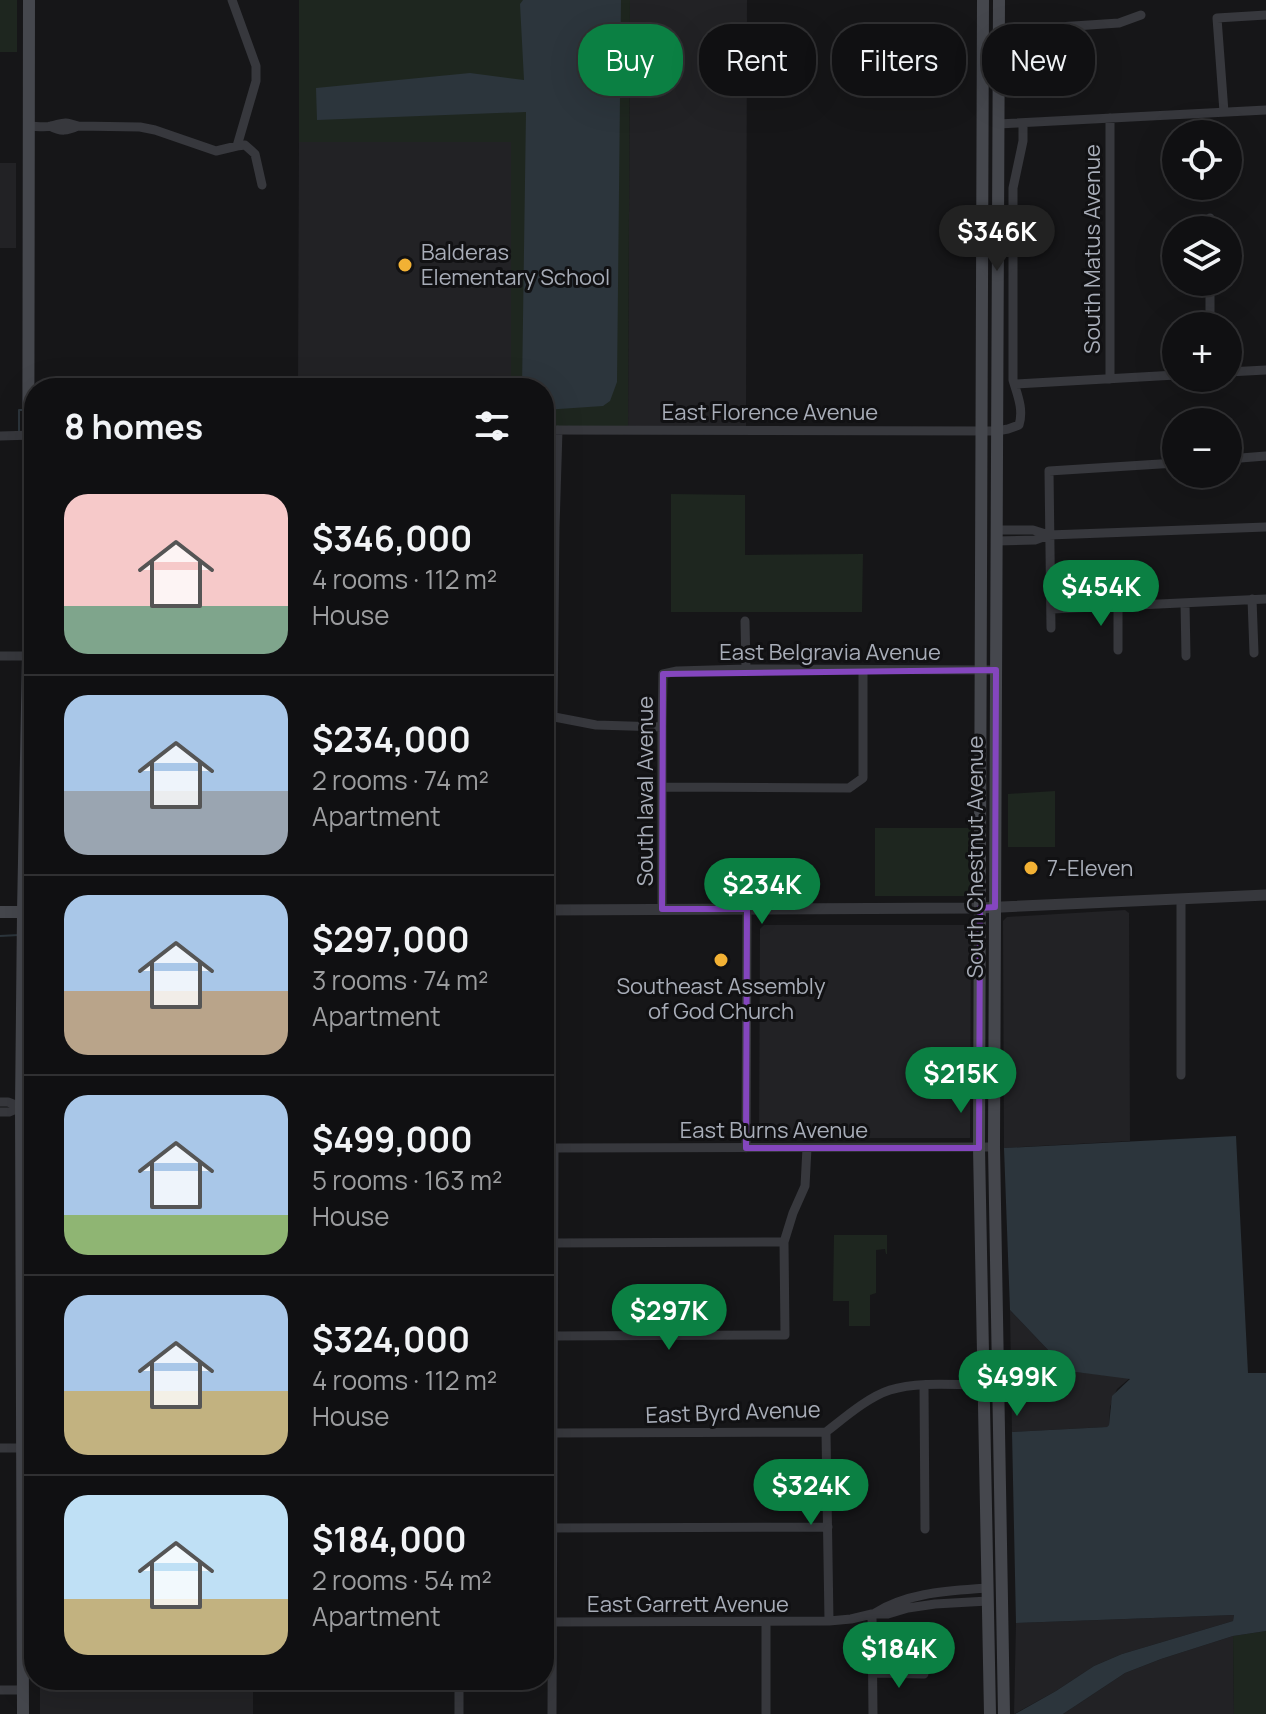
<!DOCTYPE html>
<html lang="en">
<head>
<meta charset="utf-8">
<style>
  body { margin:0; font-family:Manrope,sans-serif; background:#19191b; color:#f1f3f6; height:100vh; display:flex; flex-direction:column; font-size:30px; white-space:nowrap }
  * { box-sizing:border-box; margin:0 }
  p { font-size:26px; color:#9c9d9f }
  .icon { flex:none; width:44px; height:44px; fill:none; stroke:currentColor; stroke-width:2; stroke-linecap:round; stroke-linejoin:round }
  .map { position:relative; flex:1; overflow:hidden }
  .sheet { position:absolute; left:24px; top:378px; width:530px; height:1312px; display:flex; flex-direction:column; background:#101012; border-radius:32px; box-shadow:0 8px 32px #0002,0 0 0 2px #303032 }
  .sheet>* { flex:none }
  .hud { position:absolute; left:578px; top:24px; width:568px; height:72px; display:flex; gap:16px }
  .tools { position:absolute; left:1162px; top:120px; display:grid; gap:16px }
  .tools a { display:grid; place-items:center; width:80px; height:80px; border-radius:50%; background:#101012; box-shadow:0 8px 32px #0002,0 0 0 2px #303032; font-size:40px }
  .price { position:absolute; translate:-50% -68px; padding:0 18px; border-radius:28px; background:#0b8043; color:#fff; font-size:26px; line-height:52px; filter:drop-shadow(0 2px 4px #0008) }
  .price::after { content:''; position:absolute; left:50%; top:48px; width:24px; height:18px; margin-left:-12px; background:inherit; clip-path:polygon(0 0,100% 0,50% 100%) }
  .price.selected { background:#222; color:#fff }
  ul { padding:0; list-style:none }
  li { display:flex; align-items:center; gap:24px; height:200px; padding:0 40px }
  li+li { border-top:2px solid #303032 }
  li span { display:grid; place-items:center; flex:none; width:224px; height:160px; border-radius:24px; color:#555 }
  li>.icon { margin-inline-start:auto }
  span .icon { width:96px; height:96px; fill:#fffc; stroke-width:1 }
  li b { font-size:34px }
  h2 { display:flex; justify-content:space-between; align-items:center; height:96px; padding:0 40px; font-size:34px }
  .tag { padding:0 28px; border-radius:32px; background:#101012; box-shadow:0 8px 32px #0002,0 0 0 2px #303032; font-size:28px; line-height:72px }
  .tag.selected { background:#0b8043; color:#fff }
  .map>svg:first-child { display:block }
  .built { fill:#222225 }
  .green { fill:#1e261f }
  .water { fill:#2c353c }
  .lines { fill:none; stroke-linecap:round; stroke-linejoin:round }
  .stream { stroke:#2c353c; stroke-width:2 }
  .minor { stroke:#37383d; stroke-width:9 }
  .tertiary { stroke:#37383d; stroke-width:11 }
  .secondary { stroke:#45474d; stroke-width:12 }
  .marked { fill:none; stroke:#8446be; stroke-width:6; stroke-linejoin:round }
  .poi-dot { fill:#f2b134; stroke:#111113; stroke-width:3 }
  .labels { text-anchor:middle; stroke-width:6; stroke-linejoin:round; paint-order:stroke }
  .street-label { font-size:22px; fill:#a8adb8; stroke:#111113 }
  .poi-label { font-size:22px; fill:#a8adb8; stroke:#111113; text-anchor:start }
</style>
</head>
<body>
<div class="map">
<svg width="1266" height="1714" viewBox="0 0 1266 1714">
  <rect width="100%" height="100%" fill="#161618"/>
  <path class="built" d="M630,0H747L746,426L628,427Z
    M299,142H512L511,388H298Z
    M0,163H16V248H0Z
    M1125,910L1129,913L1130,1141L1004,1148L1003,921L1007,917Z
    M764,925H967L971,929L970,1138H759L760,929Z
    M1010,1310L1068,1371L1130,1378L1117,1389L1110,1407L1109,1425L1107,1427L1012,1432Z
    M1234,1615L1233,1621L1122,1654L1094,1666L1056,1691L1014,1714L1016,1623Z
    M1233,1636L1234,1714H1063L1125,1673L1161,1659Z
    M40,1680H253V1714H40Z"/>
  <path class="green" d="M0,0H17V52H0Z
    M299,0H630L628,427H544V388H511V142H299Z
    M671,494L745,495V555L863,554L862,612H671Z
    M1055,791V847H1008V794Z
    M875,828H971L970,896H875Z
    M834,1235H887V1254H886L885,1249L876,1250V1293L870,1295V1326H849V1301H833Z
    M1266,1631V1714H1234L1233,1636Z"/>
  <path class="water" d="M523,0H621L617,382L610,401L603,406L544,410V388H522L526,112L317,120L316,88L470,73L524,80L520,4Z
    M1236,1136L1248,1373H1266V1631L1233,1636L1161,1659L1125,1673L1063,1714H1015L1056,1691L1094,1666L1122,1654L1233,1621L1234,1615L1016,1623L1012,1432L1107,1427L1109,1425L1112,1396L1130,1379L1068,1371L1010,1310L1004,1148Z"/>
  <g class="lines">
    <path class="stream" d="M17,432H19V410H25
      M0,936L19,935"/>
    <path class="minor" d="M999,31L1119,23L1141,15
      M1224,112L1217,18L1266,15
      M1110,118V379
      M998,124L1266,110
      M29,126C36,126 44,128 51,126C64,123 63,121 78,126L140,127L155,130L216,151L237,146L256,81V66L232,0
      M50,126C61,132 67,131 78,126
      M237,146L245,145L255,154L262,185
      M1210,218V230
      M1210,282V326
      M1228,372L1266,370
      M1015,384L1176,375
      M544,430L997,431L1008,429L1019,425C1024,409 1017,394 1013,380V188L1023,141V123
      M0,436L33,435
      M1228,459L1266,456
      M996,530H1033L1049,535
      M996,541L1035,540L1049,535L1266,527
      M1252,599L1254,653
      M1185,603L1186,656
      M1118,607V650
      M1052,609L1266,599
      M745,621L746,669
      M1051,628L1049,471L1176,463
      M0,656H28
      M544,715L596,725L662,727
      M553,716L555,528L558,430
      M663,787L849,788L863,778V670
      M549,812L550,910
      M1181,900V1075
      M662,909V727L663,674L677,671L746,669L996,670
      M0,1102H8L21,1107
      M0,1112H9L21,1107
      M746,1148L747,909
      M554,1243L784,1242
      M552,1336L785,1335L784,1242L793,1213L805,1186L807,1148
      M924,1385L925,1529
      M826,1432L829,1621
      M552,1433L826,1432C844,1418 868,1397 890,1390C920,1380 966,1386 999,1385
      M0,1448H22
      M552,1528L828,1527
      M875,1613C909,1592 949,1591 987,1588
      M872,1614L873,1714
      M552,1622L829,1621L851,1619L872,1614H888L908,1608L935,1604L988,1601
      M873,1673L924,1674
      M459,1680V1714
      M0,1690H23
      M552,1714L554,1148L994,1147
      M766,1714V1622"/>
    <path class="tertiary" d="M544,910L980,908L1266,895"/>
    <path class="secondary" d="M983,0L979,1148L990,1714
      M999,0L994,1147L1004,1714
      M0,912H23
      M23,1714L21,1107L23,912L28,656L29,0"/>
  </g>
  <path class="marked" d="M996,670L995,907L980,908L979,1148H746L747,909H662L663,674Z"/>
  <g class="poi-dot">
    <circle cx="405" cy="265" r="8"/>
    <circle cx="1031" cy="868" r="8"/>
    <circle cx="721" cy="960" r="8"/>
  </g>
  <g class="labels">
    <g class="street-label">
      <text transform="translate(1092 249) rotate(-90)" y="8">South Matus Avenue</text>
      <text x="770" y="420">East Florence Avenue</text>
      <text x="830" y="660">East Belgravia Avenue</text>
      <text transform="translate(645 791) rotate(-90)" y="8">South laval Avenue</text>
      <text transform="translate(975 857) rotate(-90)" y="8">South Chestnut Avenue</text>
      <text x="774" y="1138">East Burns Avenue</text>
      <text transform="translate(733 1412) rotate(-2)" y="8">East Byrd Avenue</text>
      <text x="688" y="1612">East Garrett Avenue</text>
    </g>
    <g class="poi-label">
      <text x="421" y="260">Balderas<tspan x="421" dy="25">Elementary School</tspan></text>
      <text x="1047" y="876">7-Eleven</text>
      <text x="721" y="994" text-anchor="middle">Southeast Assembly<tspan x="721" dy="25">of God Church</tspan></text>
    </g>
  </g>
</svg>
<div class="tools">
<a><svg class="icon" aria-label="locate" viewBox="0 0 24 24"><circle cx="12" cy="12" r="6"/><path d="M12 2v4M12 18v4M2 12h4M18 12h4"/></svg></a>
<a><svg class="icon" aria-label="layers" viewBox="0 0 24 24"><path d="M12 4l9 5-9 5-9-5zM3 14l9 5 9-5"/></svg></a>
<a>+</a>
<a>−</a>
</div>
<b class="price selected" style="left:997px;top:273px">$346K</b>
<b class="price" style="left:1101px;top:628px">$454K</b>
<b class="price" style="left:762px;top:926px">$234K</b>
<b class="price" style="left:961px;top:1115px">$215K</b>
<b class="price" style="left:669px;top:1352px">$297K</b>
<b class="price" style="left:1017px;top:1418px">$499K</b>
<b class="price" style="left:811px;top:1527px">$324K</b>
<b class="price" style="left:899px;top:1690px">$184K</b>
<div class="hud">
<a class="tag selected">Buy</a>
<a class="tag">Rent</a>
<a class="tag">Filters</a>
<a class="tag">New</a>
</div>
<section class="sheet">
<h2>8 homes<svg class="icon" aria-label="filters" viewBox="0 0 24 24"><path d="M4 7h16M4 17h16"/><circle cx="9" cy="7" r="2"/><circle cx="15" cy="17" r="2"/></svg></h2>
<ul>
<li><span style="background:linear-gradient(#f6c9c9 70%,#7fa58c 0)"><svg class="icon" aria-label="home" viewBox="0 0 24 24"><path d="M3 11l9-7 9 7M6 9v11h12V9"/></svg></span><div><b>$346,000</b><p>4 rooms · 112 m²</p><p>House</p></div></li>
<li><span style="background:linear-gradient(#a9c7e8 60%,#9aa5b1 0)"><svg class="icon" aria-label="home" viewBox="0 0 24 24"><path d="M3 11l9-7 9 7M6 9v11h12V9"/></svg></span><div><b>$234,000</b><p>2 rooms · 74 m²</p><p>Apartment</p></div></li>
<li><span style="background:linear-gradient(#a9c7e8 60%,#b9a48a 0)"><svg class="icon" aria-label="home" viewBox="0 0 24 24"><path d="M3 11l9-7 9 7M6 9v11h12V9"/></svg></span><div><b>$297,000</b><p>3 rooms · 74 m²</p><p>Apartment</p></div></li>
<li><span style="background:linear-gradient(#a9c7e8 75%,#8fb573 0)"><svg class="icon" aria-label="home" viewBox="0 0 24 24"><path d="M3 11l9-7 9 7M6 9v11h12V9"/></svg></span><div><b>$499,000</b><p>5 rooms · 163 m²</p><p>House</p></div></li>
<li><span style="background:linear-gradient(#a9c7e8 60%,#c2b280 0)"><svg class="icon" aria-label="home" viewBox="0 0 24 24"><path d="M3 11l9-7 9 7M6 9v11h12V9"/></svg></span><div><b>$324,000</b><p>4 rooms · 112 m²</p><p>House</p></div></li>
<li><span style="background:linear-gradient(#bfe0f5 65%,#c2b280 0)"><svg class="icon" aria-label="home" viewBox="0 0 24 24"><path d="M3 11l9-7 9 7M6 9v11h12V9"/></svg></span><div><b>$184,000</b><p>2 rooms · 54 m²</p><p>Apartment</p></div></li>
</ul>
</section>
</div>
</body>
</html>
